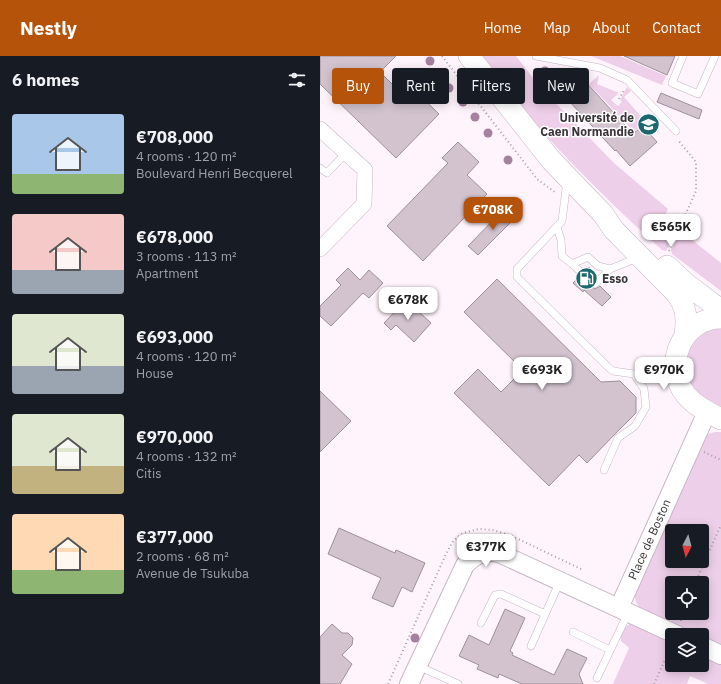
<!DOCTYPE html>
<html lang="en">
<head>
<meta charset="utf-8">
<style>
  body { margin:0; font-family:"IBM Plex Sans",sans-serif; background:#20242c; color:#f1f3f6; height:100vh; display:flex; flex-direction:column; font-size:15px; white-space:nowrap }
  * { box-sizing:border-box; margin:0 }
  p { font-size:13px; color:#9ea1a6 }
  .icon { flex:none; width:22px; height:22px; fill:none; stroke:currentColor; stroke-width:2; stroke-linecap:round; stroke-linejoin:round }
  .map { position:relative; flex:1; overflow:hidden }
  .sheet { display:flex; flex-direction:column; background:#171b24; width:320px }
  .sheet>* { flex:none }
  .top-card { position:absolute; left:12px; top:12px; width:329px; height:36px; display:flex; gap:8px }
  .needle { width:26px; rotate:186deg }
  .fabs { position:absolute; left:345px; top:468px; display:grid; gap:8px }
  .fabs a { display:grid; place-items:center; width:44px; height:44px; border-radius:4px; background:#171b24; box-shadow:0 2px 10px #0003; font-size:20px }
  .price { position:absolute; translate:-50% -34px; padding:0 9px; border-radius:8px; background:#fff; color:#222; font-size:13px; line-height:26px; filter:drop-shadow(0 1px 2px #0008) }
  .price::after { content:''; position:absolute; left:50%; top:24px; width:12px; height:9px; margin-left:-6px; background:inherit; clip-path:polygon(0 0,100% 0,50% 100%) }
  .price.selected { background:#b45309; color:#fff }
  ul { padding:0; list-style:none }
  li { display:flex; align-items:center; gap:12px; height:100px; padding:0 12px }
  li span { display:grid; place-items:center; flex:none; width:112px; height:80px; border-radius:4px; color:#555 }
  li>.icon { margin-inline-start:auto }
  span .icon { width:48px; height:48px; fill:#fffc; stroke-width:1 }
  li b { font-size:17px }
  h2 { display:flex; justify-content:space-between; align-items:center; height:48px; padding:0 12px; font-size:17px }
  .chip { padding:0 14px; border-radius:4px; background:#171b24; box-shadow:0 2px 10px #0003; font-size:14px; line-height:36px }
  .chip.selected { background:#b45309; color:#fff }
  header { display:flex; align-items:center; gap:24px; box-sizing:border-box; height:56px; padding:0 20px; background:#b45309; color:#fff }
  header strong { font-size:19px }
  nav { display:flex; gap:22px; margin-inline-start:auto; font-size:14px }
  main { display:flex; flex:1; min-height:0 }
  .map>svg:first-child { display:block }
  .green { fill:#eecfe9; fill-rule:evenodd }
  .building { fill:#d2c3cf; stroke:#9e909b }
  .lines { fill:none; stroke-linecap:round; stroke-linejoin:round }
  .service-casing { stroke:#c5b7c3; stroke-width:8 }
  .minor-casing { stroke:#c5b7c3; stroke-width:16 }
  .tertiary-casing { stroke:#c5b7c3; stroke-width:20 }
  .secondary-casing { stroke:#c5b7c3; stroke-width:22 }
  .path { stroke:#a89fa6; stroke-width:2; stroke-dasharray:1 3; stroke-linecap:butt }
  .service { stroke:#fff; stroke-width:7 }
  .minor { stroke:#fff; stroke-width:15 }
  .tertiary { stroke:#fff; stroke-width:18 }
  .secondary { stroke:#fff; stroke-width:21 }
  .tree { fill:#a4819f }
  .labels { text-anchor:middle; stroke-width:3; stroke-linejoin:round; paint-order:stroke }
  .poi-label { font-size:12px; font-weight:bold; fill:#3a3439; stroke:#fff; text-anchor:end }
  .street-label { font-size:12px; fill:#3a3439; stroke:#fff }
</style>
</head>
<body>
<header>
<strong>Nestly</strong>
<nav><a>Home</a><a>Map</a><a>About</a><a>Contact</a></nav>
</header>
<main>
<section class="sheet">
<h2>6 homes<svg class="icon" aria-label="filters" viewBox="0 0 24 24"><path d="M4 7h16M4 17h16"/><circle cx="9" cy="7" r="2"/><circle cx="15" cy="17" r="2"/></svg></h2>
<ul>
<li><span style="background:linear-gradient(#a9c7e8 75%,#8fb573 0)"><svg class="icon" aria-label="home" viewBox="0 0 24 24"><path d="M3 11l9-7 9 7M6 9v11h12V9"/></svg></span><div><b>€708,000</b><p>4 rooms · 120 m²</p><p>Boulevard Henri Becquerel</p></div></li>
<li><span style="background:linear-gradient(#f6c9c9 70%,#9aa5b1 0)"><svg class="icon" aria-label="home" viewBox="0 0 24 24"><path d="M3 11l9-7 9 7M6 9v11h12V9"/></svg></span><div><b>€678,000</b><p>3 rooms · 113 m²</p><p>Apartment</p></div></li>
<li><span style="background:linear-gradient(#dfe7d0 65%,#9aa5b1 0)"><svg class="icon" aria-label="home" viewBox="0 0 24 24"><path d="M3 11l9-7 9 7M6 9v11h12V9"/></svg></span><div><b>€693,000</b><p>4 rooms · 120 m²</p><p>House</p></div></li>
<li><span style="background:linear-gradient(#dfe7d0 65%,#c2b280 0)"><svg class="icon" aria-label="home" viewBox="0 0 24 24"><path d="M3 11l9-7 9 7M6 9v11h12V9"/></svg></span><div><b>€970,000</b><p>4 rooms · 132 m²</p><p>Citis</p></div></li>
<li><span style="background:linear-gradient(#ffd9b3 70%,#8fb573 0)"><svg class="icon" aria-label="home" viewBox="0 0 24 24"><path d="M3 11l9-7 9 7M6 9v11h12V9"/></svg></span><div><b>€377,000</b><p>2 rooms · 68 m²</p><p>Avenue de Tsukuba</p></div></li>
</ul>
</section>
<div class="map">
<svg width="401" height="628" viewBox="0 0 401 628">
  <rect width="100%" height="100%" fill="#fff3fc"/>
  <path class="green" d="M161,0H196L220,31L294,107L348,153L344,162L357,173L346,195L342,194C293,150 246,103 202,53C188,37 175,18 161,0Z
    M271,0H300L346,20L342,29Z
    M279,19V20L277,28L299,37L291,44L298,50L302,46L300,44L307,31L311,35L304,41L326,66L314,76L269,28Z
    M361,175L401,207V235L352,198L351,194Z
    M401,270V355L389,349L365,323L367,291L386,275Z
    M395,376H401V589L392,588L382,584V579H372L330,560L320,553L316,546L314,537L380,386L388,378ZM352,475H382V505H352ZM352,527H382V557H352Z
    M314,566L352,583V609H382V596L401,605V628H388L370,620L367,628H293L309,592L301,585C300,576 305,569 314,566Z"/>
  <path class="building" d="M0,0H76L60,16L84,40L92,32L119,58L76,102L0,28Z
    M304,0H355L347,19Z
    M239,12L246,20L254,13L313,78L323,70L337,86L310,110L296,94L295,95L250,46L249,47L245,42L235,30L229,21Z
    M341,37L382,54L379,63L337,46Z
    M138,86L159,106L147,119L167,138L103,205L67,170L128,107L122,102Z
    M187,150L197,160L158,199L148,190Z
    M269,211L277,219L274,222L270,221L268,223V229L275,233L280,230L291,241L282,250L264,234L263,236L253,227L259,221L261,222L265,221L267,218L266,214Z
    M28,212L40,224L49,214L63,227L49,242L43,237L11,270L0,260V250L21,229L16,224Z
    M177,223L281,326L300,325L316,341V357L298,375L267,407L259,399L229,430L134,337L158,313L181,336L203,314L144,256Z
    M86,244L111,267L94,286L76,269L71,274L64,267Z
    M0,335L31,365L0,396Z
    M19,472L75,497L76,494L105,507L92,536L82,531L73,551L52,542L61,522L8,498Z
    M185,553L205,562L190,595L193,597L192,599L234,619L247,593L267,602L259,618L263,628H202L179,618L178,622L157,613L159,609L139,600L149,579L169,589Z
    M12,568L22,577H28L33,582L32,589L22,599L32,608L20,628H0V581Z"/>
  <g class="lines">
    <defs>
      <path id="service" d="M216,0L280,12L307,24L356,75
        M363,0L352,27L378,38L395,0
        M0,112L7,117L26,97
        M247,125L242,165L197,213V221L288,311L293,315L314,318L324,333L326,351L315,370L298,382L284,414
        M237,171L241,184L242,200L252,208L268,201L278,210L290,213
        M252,208L262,217
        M272,226L275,228L290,213L317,202
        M161,567L175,539L181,538L225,558
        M253,576L290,594
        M211,590L240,525
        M98,610L138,628
        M277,622L308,557"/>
      <path id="minor" d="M0,73L45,114L44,148L0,193"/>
      <g id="tertiary">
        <path id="s1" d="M299,552L387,356"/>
        <path d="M382,590L401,599"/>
        <path d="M89,628L145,509C156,498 165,494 179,497L357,579"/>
      </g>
      <path id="secondary" d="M149,0L231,104L283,158L294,174L356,237C367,251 367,263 365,279
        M347,210L365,227L401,254
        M401,262C362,262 342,309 366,339C375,350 388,356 401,363"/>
    </defs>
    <use href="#service" class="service-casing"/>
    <use href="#minor" class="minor-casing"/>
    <use href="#tertiary" class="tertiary-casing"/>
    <use href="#secondary" class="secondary-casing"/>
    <path class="path" d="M122,0L217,123L236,137
      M299,43L304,34
      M349,195L376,135V106L358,84
      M384,396L401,404
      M375,527L401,469
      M361,565L362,557
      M68,628L126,498L133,485L143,477L159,473L173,474L192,480L263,514
      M334,628L350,593"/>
    <use href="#service" class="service"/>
    <use href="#minor" class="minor"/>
    <use href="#tertiary" class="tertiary"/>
    <use href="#secondary" class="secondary"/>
  </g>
  <g class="tree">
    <circle cx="110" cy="5" r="4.5"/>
    <circle cx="225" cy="15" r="4.5"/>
    <circle cx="121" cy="20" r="4.5"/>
    <circle cx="129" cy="32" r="4.5"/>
    <circle cx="143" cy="46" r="4.5"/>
    <circle cx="155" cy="61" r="4.5"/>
    <circle cx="168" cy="77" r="4.5"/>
    <circle cx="188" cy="104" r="4.5"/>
    <circle cx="95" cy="582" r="4.5"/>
  </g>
  <defs>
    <symbol id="university-disc" viewBox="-11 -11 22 22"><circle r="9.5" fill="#1c6870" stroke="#fff"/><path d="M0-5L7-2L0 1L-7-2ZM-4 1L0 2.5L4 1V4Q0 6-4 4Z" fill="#fff"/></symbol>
    <symbol id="fuel-disc" viewBox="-11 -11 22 22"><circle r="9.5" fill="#1c6870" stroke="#fff"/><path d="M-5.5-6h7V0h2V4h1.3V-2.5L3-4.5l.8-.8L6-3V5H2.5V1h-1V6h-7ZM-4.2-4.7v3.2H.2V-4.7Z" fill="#fff"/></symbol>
  </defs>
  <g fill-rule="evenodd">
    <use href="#university-disc" x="316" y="56" width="25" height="25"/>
    <use href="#fuel-disc" x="254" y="210" width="25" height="25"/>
  </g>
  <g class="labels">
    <g class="poi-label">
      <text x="314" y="66">Université de<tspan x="314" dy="14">Caen Normandie</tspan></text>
      <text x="282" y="227" text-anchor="start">Esso</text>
    </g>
    <g class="street-label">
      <text dy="4" stroke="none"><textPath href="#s1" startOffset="75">Place de Boston</textPath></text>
    </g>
  </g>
</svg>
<div class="fabs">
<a><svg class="needle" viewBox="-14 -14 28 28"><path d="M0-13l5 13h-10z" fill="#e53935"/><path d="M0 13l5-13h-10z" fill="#9ea1a6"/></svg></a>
<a><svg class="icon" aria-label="locate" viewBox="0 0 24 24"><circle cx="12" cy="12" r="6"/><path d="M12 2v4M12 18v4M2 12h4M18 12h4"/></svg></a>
<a><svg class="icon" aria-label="layers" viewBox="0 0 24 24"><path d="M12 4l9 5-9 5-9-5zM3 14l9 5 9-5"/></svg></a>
</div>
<b class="price selected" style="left:173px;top:175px">€708K</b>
<b class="price" style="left:351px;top:192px">€565K</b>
<b class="price" style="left:88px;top:265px">€678K</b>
<b class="price" style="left:222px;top:335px">€693K</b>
<b class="price" style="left:344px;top:335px">€970K</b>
<b class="price" style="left:166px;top:512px">€377K</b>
<div class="top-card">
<a class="chip selected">Buy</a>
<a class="chip">Rent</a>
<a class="chip">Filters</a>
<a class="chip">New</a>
</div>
</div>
</main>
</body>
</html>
